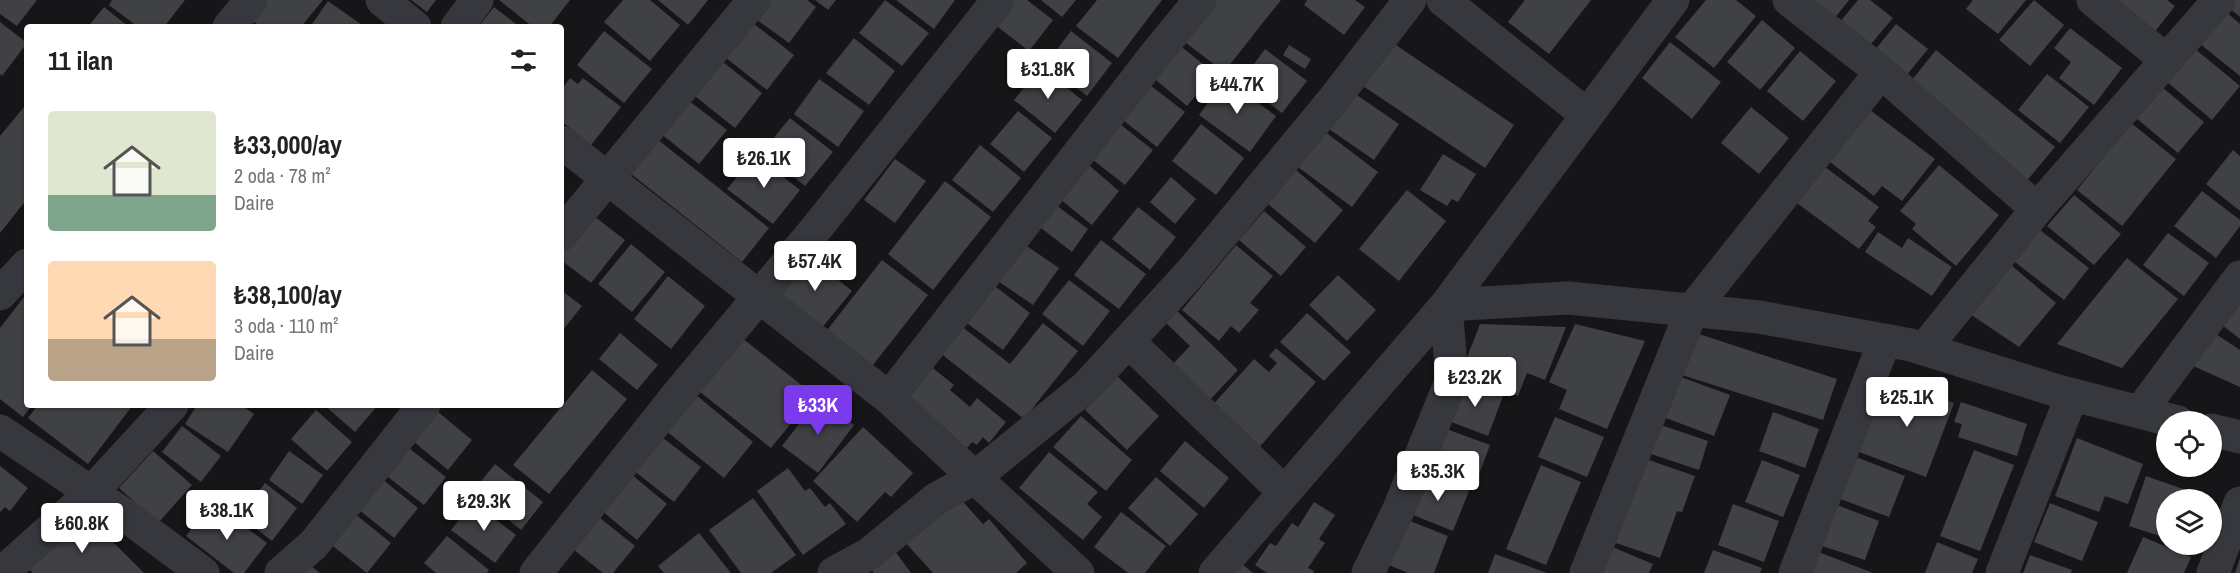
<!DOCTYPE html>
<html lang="tr">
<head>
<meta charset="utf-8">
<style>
  body { margin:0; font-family:"Archivo Narrow",sans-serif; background:#f6f6f6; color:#222; height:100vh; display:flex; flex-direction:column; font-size:22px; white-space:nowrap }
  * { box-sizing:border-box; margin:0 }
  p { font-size:20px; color:#767676 }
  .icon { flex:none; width:33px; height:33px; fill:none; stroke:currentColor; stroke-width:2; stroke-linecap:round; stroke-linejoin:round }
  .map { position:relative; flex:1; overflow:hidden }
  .drawer { position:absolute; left:24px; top:24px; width:540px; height:384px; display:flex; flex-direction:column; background:#fff; border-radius:6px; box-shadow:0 2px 4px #0004 }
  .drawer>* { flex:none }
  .fabs { position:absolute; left:2156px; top:411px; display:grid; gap:12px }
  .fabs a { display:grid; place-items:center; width:66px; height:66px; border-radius:50%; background:#fff; box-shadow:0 2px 4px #0004; font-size:30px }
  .price { position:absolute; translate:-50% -51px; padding:0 14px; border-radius:6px; background:#fff; color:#222; font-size:20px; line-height:39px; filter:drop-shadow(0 2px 3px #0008) }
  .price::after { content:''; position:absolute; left:50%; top:36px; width:18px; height:14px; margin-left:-9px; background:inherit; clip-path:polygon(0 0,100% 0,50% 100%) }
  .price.current { background:#7c3aed; color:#fff }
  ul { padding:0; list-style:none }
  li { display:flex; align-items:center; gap:18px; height:150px; padding:0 24px }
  li span { display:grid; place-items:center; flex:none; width:168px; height:120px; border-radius:6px; color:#555 }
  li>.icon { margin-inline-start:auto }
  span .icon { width:72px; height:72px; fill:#fffc; stroke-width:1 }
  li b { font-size:26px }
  h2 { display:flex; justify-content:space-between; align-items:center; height:72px; padding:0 24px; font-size:26px }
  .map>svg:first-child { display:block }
  .building { fill:#404145 }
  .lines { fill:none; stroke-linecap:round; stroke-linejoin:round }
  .minor { stroke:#37383d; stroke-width:33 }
</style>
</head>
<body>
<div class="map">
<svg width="2240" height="573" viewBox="0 0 2240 573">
  <rect width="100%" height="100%" fill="#161618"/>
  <path class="building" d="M0,0H37L17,26L0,14Z
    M112,0H185L164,27H138L109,5Z
    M266,0H323L301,27L292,25L290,27H260L251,19Z
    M411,0H436L427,12Z
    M499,0H570L549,27H533Z
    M623,0H650L680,25L650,61L604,22Z
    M658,0H708L688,25Z
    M766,0H807L816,7L789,43L753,17Z
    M815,0H836L828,10Z
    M885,0L929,33L902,66L859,33Z
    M896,0H955L934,29Z
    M1007,0H1027L1053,20L1029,51L990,21Z
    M1041,0H1076L1062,17Z
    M1097,0H1162L1118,58L1076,26Z
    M1211,0H1281L1224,72L1181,39Z
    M1307,0H1355L1365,7L1344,35L1304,5Z
    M1525,0H1591L1549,54L1508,22Z
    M1706,0H1736L1756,16L1714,68L1675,37Z
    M1802,0H1849L1830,24Z
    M1858,0H1870L1893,18L1865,51L1835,28Z
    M1973,0H2026L1998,34L1966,9Z
    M2034,0L2064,25L2030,66L1999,40Z
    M2102,0H2167L2175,6L2150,38Z
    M2233,0H2240V17L2228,7Z
    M328,1L362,25L360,27H310Z
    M104,7L129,27H88Z
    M494,7L520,27H478Z
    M2225,11L2240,24V76L2199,43Z
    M749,20L794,55L767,90L721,54Z
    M1762,20L1795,48L1760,90L1727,62Z
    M0,22L27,43L2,76L0,74Z
    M1896,24L1928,49L1902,81L1870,56Z
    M2070,28L2122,68L2094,105L2059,78L2071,62L2054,48Z
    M604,31L652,69L624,103L577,65Z
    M1071,31L1112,63L1087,96L1046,64Z
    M854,38L895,71L869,105L826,73Z
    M1390,41L1514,125L1485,168L1360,84Z
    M1670,42L1721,82L1692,119L1642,78Z
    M1178,44L1214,73L1187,106L1151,76Z
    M1289,45L1311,59L1305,69L1283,55Z
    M2194,48L2240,86L2212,120L2166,81Z
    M1265,49L1307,81L1282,113L1241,82Z
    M1936,50L2055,147L2025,183L1907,86Z
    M1800,51L1836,81L1803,121L1767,91Z
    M718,58L762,93L735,128L691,93Z
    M1041,67L1082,100L1055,133L1014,100Z
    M2047,74L2089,107L2060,143L2018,110Z
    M570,78L578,84L583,78L621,107L591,145L561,121V90Z
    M819,79L864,111L838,147L794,114Z
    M1225,79L1276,116L1250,152L1199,115Z
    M1146,82L1185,112L1157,147L1118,116Z
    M2162,87L2204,122L2178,153L2136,118Z
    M1354,93L1399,124L1374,160L1329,129Z
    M688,100L727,130L699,164L661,134Z
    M24,107L27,110V199L0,233V136Z
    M1751,107L1789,138L1759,174L1721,143Z
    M1866,107L1935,159L1902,201L1882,186L1874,196L1826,159Z
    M1018,111L1052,138L1024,172L990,144Z
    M790,118L833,152L805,186L762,152Z
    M1116,121L1153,150L1125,185L1088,156Z
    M2131,123L2176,159L2122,226L2077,190Z
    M1201,124L1244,158L1216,195L1172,161Z
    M1324,131L1378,172L1352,207L1298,167Z
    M657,139L769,228L742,262L630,173Z
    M980,145L1021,178L993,212L952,180Z
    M2233,150L2240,156V211L2206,184Z
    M1443,154L1476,174L1458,202L1452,199L1447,206L1420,190Z
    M755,155L800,190L773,224L727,189Z
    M895,159L926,181L895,223L864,200Z
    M1084,161L1119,191L1092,225L1055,195Z
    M1821,164L1879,207L1868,221L1876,227L1859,249L1793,200Z
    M1939,165L1999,215L1956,266L1912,229L1916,224L1900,211Z
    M1296,170L1343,210L1315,243L1268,204Z
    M1171,177L1196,199L1175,224L1150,202Z
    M945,181L991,217L933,290L888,254Z
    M1407,190L1446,221L1399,281L1359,249Z
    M2202,191L2240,220V226L2216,258L2174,226Z
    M2074,195L2121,234L2094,265L2047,226Z
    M1052,202L1088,229L1072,252L1036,224Z
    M1138,207L1176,237L1150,270L1112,239Z
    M1264,211L1306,247L1281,276L1239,240Z
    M590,213L625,240L591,283L561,260V250Z
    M2040,230L2089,268L2064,300L2015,262Z
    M1878,232L1902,248L1908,238L1952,267L1932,296L1865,252Z
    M2168,233L2209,263L2184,296L2143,265Z
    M1018,240L1059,268L1033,305L992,277Z
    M1101,240L1146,274L1119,309L1074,275Z
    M631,244L665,272L632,312L598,284Z
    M1236,245L1273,276L1250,303L1259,310L1239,333L1231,326L1219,341L1182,310Z
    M809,256L852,291L821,329L778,293Z
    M2127,258L2178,299L2122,368L2057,344Z
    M882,260L928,295L869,370L824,334Z
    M2011,265L2056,303L2019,347L1970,314Z
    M1338,275L1376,310L1347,341L1309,305Z
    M668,276L705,306L671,349L634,319Z
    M1069,280L1110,311L1083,346L1042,314Z
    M988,281L1030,313L1003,350L960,318Z
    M561,290L582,306L563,330L561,328Z
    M27,293V405H32L23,417L0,399V328Z
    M2240,302V339L2222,325Z
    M1176,310L1238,370L1206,404L1169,368L1190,346L1165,322Z
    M1307,313L1351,352L1324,381L1280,342Z
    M956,322L1010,364L1043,323L1078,351L1024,419L935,349Z
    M1480,324L1566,327L1545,380L1527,373L1518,396L1461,373Z
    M1575,324L1645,341L1607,429L1559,409L1567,390L1549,382Z
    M2213,332L2240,350V387L2191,365Z
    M620,333L658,365L637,390L599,359Z
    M1696,333L1837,379L1823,420L1682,375Z
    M737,334L814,395L771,448L695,388Z
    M1276,348L1316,382L1257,450L1210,408L1254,359L1269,372L1277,363L1269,356Z
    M923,360L954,385L950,390L970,407L977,398L1006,422L989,443L983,437L977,445L972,442L966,449L896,393Z
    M592,370L627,399L549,494L513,465Z
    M1117,376L1159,416L1127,450L1085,410Z
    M1678,376L1730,395L1714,436L1663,417Z
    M1888,378L1954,403L1926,477L1859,452Z
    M1462,381L1503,396L1488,436L1446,420Z
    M690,390L753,442L724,478L660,426Z
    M819,398L854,425L818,473L782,446Z
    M1961,402L2027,424L2017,456L1958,437L1962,424L1954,422Z
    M38,405H133L88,464L28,418Z
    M197,405H241L254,414L228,452L185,424Z
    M324,405H378L355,432Z
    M432,407L472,440L448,470L408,437Z
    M316,410L352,442L327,471L291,439Z
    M1773,412L1819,429L1805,468L1759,451Z
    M1081,416L1132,460L1106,491L1053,447Z
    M1555,417L1604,437L1587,477L1538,457Z
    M1658,424L1708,441L1699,470L1648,453Z
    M182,426L221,456L201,482L162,452Z
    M863,427L913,473L891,497L885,492L857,522L813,481Z
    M1441,427L1490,445L1475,485L1426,467Z
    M655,432L701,467L674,502L629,467Z
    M2077,438L2143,464L2128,504L2105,496L2099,512L2055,496Z
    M1185,441L1229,478L1204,508L1160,471Z
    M401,442L446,477L424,505L379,470Z
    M1974,450L2014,465L1980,551L1940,536Z
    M153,451L192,485L158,523L119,488Z
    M289,451L323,475L302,504L269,480Z
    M1049,452L1098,492L1087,504L1102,517L1083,540L1019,488Z
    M1856,457L1905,476L1889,517L1840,499Z
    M1643,458L1695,476L1682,512L1677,511L1660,558L1613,542Z
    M1762,460L1800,475L1783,517L1745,502Z
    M495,464L543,502L521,530L473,491Z
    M1541,465L1581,482L1546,565L1506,549Z
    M0,466L28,488L10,511L5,507L0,512Z
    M788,468L805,491L810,488L825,507L830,503L846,524L803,555L757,491Z
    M625,469L667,504L637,540L595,505Z
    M1423,473L1469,491L1453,531L1408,513Z
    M377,475L418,508L394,538L353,505Z
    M2146,476L2212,499V500H2166V538L2129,526Z
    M1156,477L1198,514L1170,546L1128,508Z
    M265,483L297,508L272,541L239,516Z
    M957,495L983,524L989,519L1027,563L1016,573H933L904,541Z
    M753,498L796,555L771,573H741L709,530Z
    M473,502L516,535L495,563L451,530Z
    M1314,502L1335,515L1319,539L1325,543L1308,568L1314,571L1313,573H1267L1255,565L1270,543L1276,546L1292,523L1298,527Z
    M2050,503L2098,522L2082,561L2034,542Z
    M1733,504L1779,521L1764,562L1718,545Z
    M1837,505L1879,521L1865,560L1822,546Z
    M207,509L224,522L230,515L267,543L244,573H234L186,536Z
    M349,509L391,543L367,573L324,539Z
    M590,510L635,546L613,573H603L564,542Z
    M1121,512L1166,546L1145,573H1128L1094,547Z
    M77,516L103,542L108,537L144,573H33L27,567Z
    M1400,517L1448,536L1434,573H1408L1382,562Z
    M699,533L731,573H664L658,566Z
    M447,536L489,570L487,573H436L424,563Z
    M2143,537L2191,557L2184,573H2127Z
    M1937,542L1978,559L1972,573H1925Z
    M889,543L911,573H874L865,561Z
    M1610,546L1653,564L1649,573H1599Z
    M1713,550L1762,568L1760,573H1704Z
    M1816,551L1873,573H1808Z
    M1495,554L1547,573H1488Z
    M2030,555L2072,570L2071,573H2023Z
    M2240,558V573H2235Z
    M1237,560L1253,573H1227Z
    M307,563L320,573H299Z"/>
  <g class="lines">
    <path class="minor" d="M382,0L415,27
      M1443,0L1587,115
      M2093,0L2166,60
      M229,27L251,0
      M457,27L477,0
      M1881,72L2037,209L1924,349
      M561,142L889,398L1078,573
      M2037,209L2219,0
      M561,235L754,0
      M0,294L27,265
      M1128,341L1284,492
      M889,398L1152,59L1200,0
      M2140,412L2240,277
      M2211,430L2240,437
      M0,431L129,518L203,573
      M2,573L91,493L172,405
      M281,573L314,544L424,405
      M536,573L678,394L815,230L998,0
      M834,573L869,554L936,499L974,478L1087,386L1192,271L1334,99L1410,0
      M1215,573L1446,305L1673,0
      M1368,573L1399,509L1452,379L1446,305L1568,298L1759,317L1911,345L2058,391L2178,422
      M1586,573L1692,310L1881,72L1789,0
      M1795,573L1885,340
      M2002,573L2072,395
      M2213,573L2240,503"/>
  </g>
</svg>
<div class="fabs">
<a><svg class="icon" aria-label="locate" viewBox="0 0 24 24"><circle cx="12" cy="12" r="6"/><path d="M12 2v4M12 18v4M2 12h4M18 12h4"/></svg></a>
<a><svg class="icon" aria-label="layers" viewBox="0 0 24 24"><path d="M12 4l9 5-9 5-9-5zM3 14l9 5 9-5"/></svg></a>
</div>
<b class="price" style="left:1048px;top:100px">₺31.8K</b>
<b class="price" style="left:1237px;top:115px">₺44.7K</b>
<b class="price" style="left:764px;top:189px">₺26.1K</b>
<b class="price" style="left:815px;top:292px">₺57.4K</b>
<b class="price" style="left:1475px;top:408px">₺23.2K</b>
<b class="price" style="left:1907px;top:428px">₺25.1K</b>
<b class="price current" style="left:818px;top:436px">₺33K</b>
<b class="price" style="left:1438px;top:502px">₺35.3K</b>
<b class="price" style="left:484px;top:532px">₺29.3K</b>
<b class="price" style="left:227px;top:541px">₺38.1K</b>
<b class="price" style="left:82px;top:554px">₺60.8K</b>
<section class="drawer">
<h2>11 ilan<svg class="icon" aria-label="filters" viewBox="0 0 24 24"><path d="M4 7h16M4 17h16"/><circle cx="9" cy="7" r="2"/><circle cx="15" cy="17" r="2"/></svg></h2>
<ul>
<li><span style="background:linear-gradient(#dfe7d0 70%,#7fa58c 0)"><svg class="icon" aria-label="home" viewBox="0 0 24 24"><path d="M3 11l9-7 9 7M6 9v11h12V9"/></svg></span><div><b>₺33,000/ay</b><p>2 oda · 78 m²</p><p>Daire</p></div></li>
<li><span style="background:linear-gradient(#ffd9b3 65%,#b9a48a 0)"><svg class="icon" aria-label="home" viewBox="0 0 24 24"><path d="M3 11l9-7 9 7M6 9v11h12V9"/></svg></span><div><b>₺38,100/ay</b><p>3 oda · 110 m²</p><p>Daire</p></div></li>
</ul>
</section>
</div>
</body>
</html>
